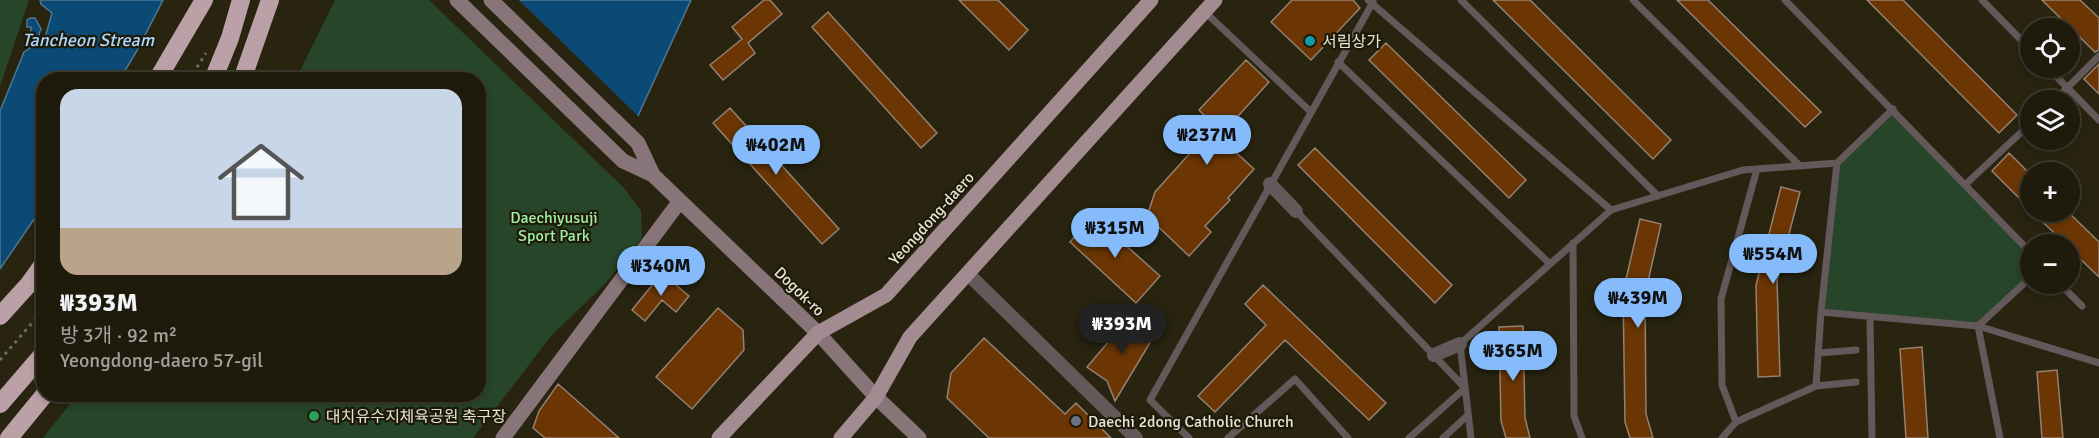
<!DOCTYPE html>
<html lang="ko">
<head>
<meta charset="utf-8">
<style>
  body { margin:0; font-family:Signika,"Noto Sans KR",sans-serif; background:#2b281a; color:#f1f3f6; height:100vh; display:flex; flex-direction:column; font-size:22px; white-space:nowrap }
  * { box-sizing:border-box; margin:0 }
  p { font-size:20px; color:#a1a19d }
  .icon { flex:none; width:33px; height:33px; fill:none; stroke:currentColor; stroke-width:2; stroke-linecap:round; stroke-linejoin:round }
  .map { position:relative; flex:1; overflow:hidden }
  .panel { position:absolute; left:36px; top:72px; width:450px; height:330px; display:flex; flex-direction:column; background:#1e1b0c; border-radius:24px; box-shadow:0 3px 9px #0003,0 0 0 2px #3c392d }
  .panel>* { flex:none }
  .fabs { position:absolute; left:2020px; top:18px; display:grid; gap:12px }
  .fabs a { display:grid; place-items:center; width:60px; height:60px; border-radius:50%; background:#1e1b0c; box-shadow:0 3px 9px #0003,0 0 0 2px #3c392d; font-size:30px }
  .price { position:absolute; translate:-50% -51px; padding:0 14px; border-radius:21px; background:#86bbfb; color:#111; font-size:20px; line-height:39px; filter:drop-shadow(0 2px 3px #0008) }
  .price::after { content:''; position:absolute; left:50%; top:36px; width:18px; height:14px; margin-left:-9px; background:inherit; clip-path:polygon(0 0,100% 0,50% 100%) }
  .price.current { background:#222; color:#fff }
  ul { padding:0; list-style:none }
  li { display:grid; align-content:center; gap:12px; height:318px; padding:0 24px }
  li+li { border-top:2px solid #3c392d }
  li span { display:grid; place-items:center; height:186px; border-radius:18px; color:#555 }
  li>.icon { margin-inline-start:auto }
  span .icon { width:108px; height:108px; fill:#fffc; stroke-width:1 }
  li b { font-size:26px }
  .map>svg:first-child { display:block }
  .green { fill:#274529 }
  .water { fill:#0c4a76; stroke:#4d7893; stroke-width:1.5 }
  .pier { fill:#282410 }
  .building { fill:#6b3603; stroke:#958072; stroke-width:1.5 }
  .lines { fill:none; stroke-linecap:round; stroke-linejoin:round }
  .path { stroke:#6f6b5a; stroke-width:3; stroke-dasharray:3 4.5; stroke-linecap:butt }
  .lane { stroke:#63585a; stroke-width:7 }
  .street { stroke:#63585a; stroke-width:14 }
  .secondary { stroke:#877579; stroke-width:15 }
  .primary { stroke:#a28c91; stroke-width:15 }
  .highway { stroke:#bca0a7; stroke-width:18 }
  .culture-dot { fill:#0f9aa8; stroke:#1e1a07; stroke-width:2 }
  .leisure-dot { fill:#2e9e5b; stroke:#1e1a07; stroke-width:2 }
  .worship-dot { fill:#6b7280; stroke:#1e1a07; stroke-width:2 }
  .labels { text-anchor:middle; stroke-width:4.5; stroke-linejoin:round; paint-order:stroke }
  .poi-label { font-size:16px; fill:#e6e3d7; stroke:#1e1a07; text-anchor:start }
  .park-label { font-size:16px; fill:#a0eda6; stroke:#1e1a07 }
  .street-label { font-size:16px; fill:#e6e3d7; stroke:#1e1a07 }
  .water-label { font-size:18px; font-style:italic; fill:#a9d6ff; stroke:#1e1a07 }
</style>
</head>
<body>
<div class="map">
<svg width="2099" height="438" viewBox="0 0 2099 438">
  <rect width="100%" height="100%" fill="#282410"/>
  <path class="green" d="M0,0H29L0,86Z
    M335,0H429L624,188L641,211L642,238L604,285L551,336L473,438H43L77,395L478,394V80L296,79Z
    M1893,109L2031,253V277L1978,326L1821,312L1837,163Z"/>
  <path class="water" d="M40,0H163L138,49L120,79L44,80L43,206L0,269V111L24,52L30,48L31,27H27V20L30,18H35L41,29C39,33 38,36 41,40L45,38L52,13L41,4Z
    M518,0H691L637,118Z"/>
  <path class="pier" d="M515,0H519L640,118L639,120H635Z"/>
  <path class="building" d="M764,0H770L782,14L748,43L755,53L723,80L710,65L742,39L732,27Z
    M959,0H998L1028,30L1009,50Z
    M1292,0H1353L1360,8L1311,60L1271,22Z
    M1493,0H1530L1671,140L1653,159Z
    M1677,0H1708L1821,112L1805,127Z
    M1867,0H1903L2017,115L1999,133Z
    M2042,0H2080L2099,18V50L2095,52Z
    M828,12L937,133L921,148L812,27Z
    M1386,43L1526,180L1509,198L1369,60Z
    M1246,60L1269,82L1219,137L1254,169L1228,198L1230,200L1205,226L1211,232L1189,256L1147,216L1155,192L1201,141L1191,131L1205,116L1199,110Z
    M2099,64V94L2084,79Z
    M730,108L839,229L822,244L713,123Z
    M1315,148L1452,285L1435,303L1298,165Z
    M2009,153L2031,175V210L1992,171Z
    M1781,187L1800,192L1777,280L1780,376L1758,377L1756,285Z
    M2032,212H2068L2099,242V277L2070,249V244H2066Z
    M1093,216L1160,276L1136,303L1070,242Z
    M1640,219L1661,224L1645,295L1646,414L1653,438H1630L1625,422L1623,292Z
    M662,273L689,296L676,312L662,300L645,321L632,310Z
    M1263,285L1386,403L1369,420L1285,340L1215,412L1198,396L1266,325L1245,304Z
    M718,308L743,330L744,350L692,409L656,377Z
    M1132,314L1154,336L1115,401L1107,381L1087,367Z
    M1523,326L1525,418L1530,438H1506L1501,421L1499,327Z
    M984,338L1065,414L1076,403L1111,438H989L947,398L951,373Z
    M1922,347L1928,438H1906L1900,349Z
    M2057,370L2063,438H2042L2037,372Z
    M558,384L566,391L619,438H545L533,428L539,411Z"/>
  <g class="lines">
    <path class="path" d="M189,80L206,53
      M0,360L44,309"/>
    <path class="lane" d="M1368,0L1611,210L1460,344L1471,438
      M1461,0L1658,196
      M1633,0L1800,166
      M1785,0L2031,253
      M1982,0L2031,50
      M1205,12L1311,112
      M1338,62L1549,263
      M2048,68L2099,120
      M2055,100L2099,56
      M1966,184L2031,123
      M1611,210L1743,170L1837,163
      M1296,211L1465,388L1409,438
      M1573,243L1574,416L1582,438
      M2060,284L2082,306
      M1821,312L1837,163L1893,109
      M1870,317L1872,438
      M1819,353L1856,350
      M1816,386L1856,382
      M1736,422L1722,385L1721,299L1757,169
      M1189,438L1150,400L1373,2
      M1228,438L1295,379L1348,438
      M1443,438L1468,415
      M1722,438L1736,422L1816,386L1821,312L1978,326L2031,277
      M2000,438L1978,326L2099,363"/>
    <path class="street" d="M1270,184L1296,211
      M968,274L1136,438
      M1434,355L1460,344"/>
    <path class="secondary" d="M457,0L623,161L653,175
      M491,0L638,143L653,175L818,333L876,397L919,438
      M503,438L680,201"/>
    <path class="primary" d="M719,438L818,333L886,295L1151,0
      M841,438L876,397L910,337L1215,0"/>
    <path class="highway" d="M157,80L204,0
      M213,80L230,38L241,0
      M242,80L270,0
      M0,316L29,284L44,263
      M0,404L44,353
      M9,438L45,394"/>
  </g>
  <circle class="culture-dot" cx="1310" cy="41" r="6"/>
  <circle class="leisure-dot" cx="314" cy="416" r="6"/>
  <circle class="worship-dot" cx="1076" cy="421" r="6"/>
  <g class="labels">
    <g class="poi-label">
      <text x="1322" y="47">서림상가</text>
      <text x="326" y="422">대치유수지체육공원 축구장</text>
      <text x="1088" y="427">Daechi 2dong Catholic Church</text>
    </g>
    <g class="park-label">
      <text x="554" y="223">Daechiyusuji<tspan x="554" dy="18">Sport Park</tspan></text>
    </g>
    <g class="street-label">
      <text transform="translate(931 218) rotate(-48)" y="6">Yeongdong-daero</text>
      <text transform="translate(800 291) rotate(44)" y="6">Dogok-ro</text>
    </g>
    <g class="water-label">
      <text x="88" y="46">Tancheon Stream</text>
    </g>
  </g>
</svg>
<div class="fabs">
<a><svg class="icon" aria-label="locate" viewBox="0 0 24 24"><circle cx="12" cy="12" r="6"/><path d="M12 2v4M12 18v4M2 12h4M18 12h4"/></svg></a>
<a><svg class="icon" aria-label="layers" viewBox="0 0 24 24"><path d="M12 4l9 5-9 5-9-5zM3 14l9 5 9-5"/></svg></a>
<a>+</a>
<a>−</a>
</div>
<b class="price" style="left:1207px;top:166px">₩237M</b>
<b class="price" style="left:776px;top:176px">₩402M</b>
<b class="price" style="left:1115px;top:259px">₩315M</b>
<b class="price" style="left:1773px;top:285px">₩554M</b>
<b class="price" style="left:661px;top:297px">₩340M</b>
<b class="price" style="left:1638px;top:329px">₩439M</b>
<b class="price current" style="left:1122px;top:355px">₩393M</b>
<b class="price" style="left:1513px;top:382px">₩365M</b>
<section class="panel">
<ul>
<li><span style="background:linear-gradient(#c9d6e8 75%,#b9a48a 0)"><svg class="icon" aria-label="home" viewBox="0 0 24 24"><path d="M3 11l9-7 9 7M6 9v11h12V9"/></svg></span><div><b>₩393M</b><p>방 3개 · 92 m²</p><p>Yeongdong-daero 57-gil</p></div></li>
</ul>
</section>
</div>
</body>
</html>
